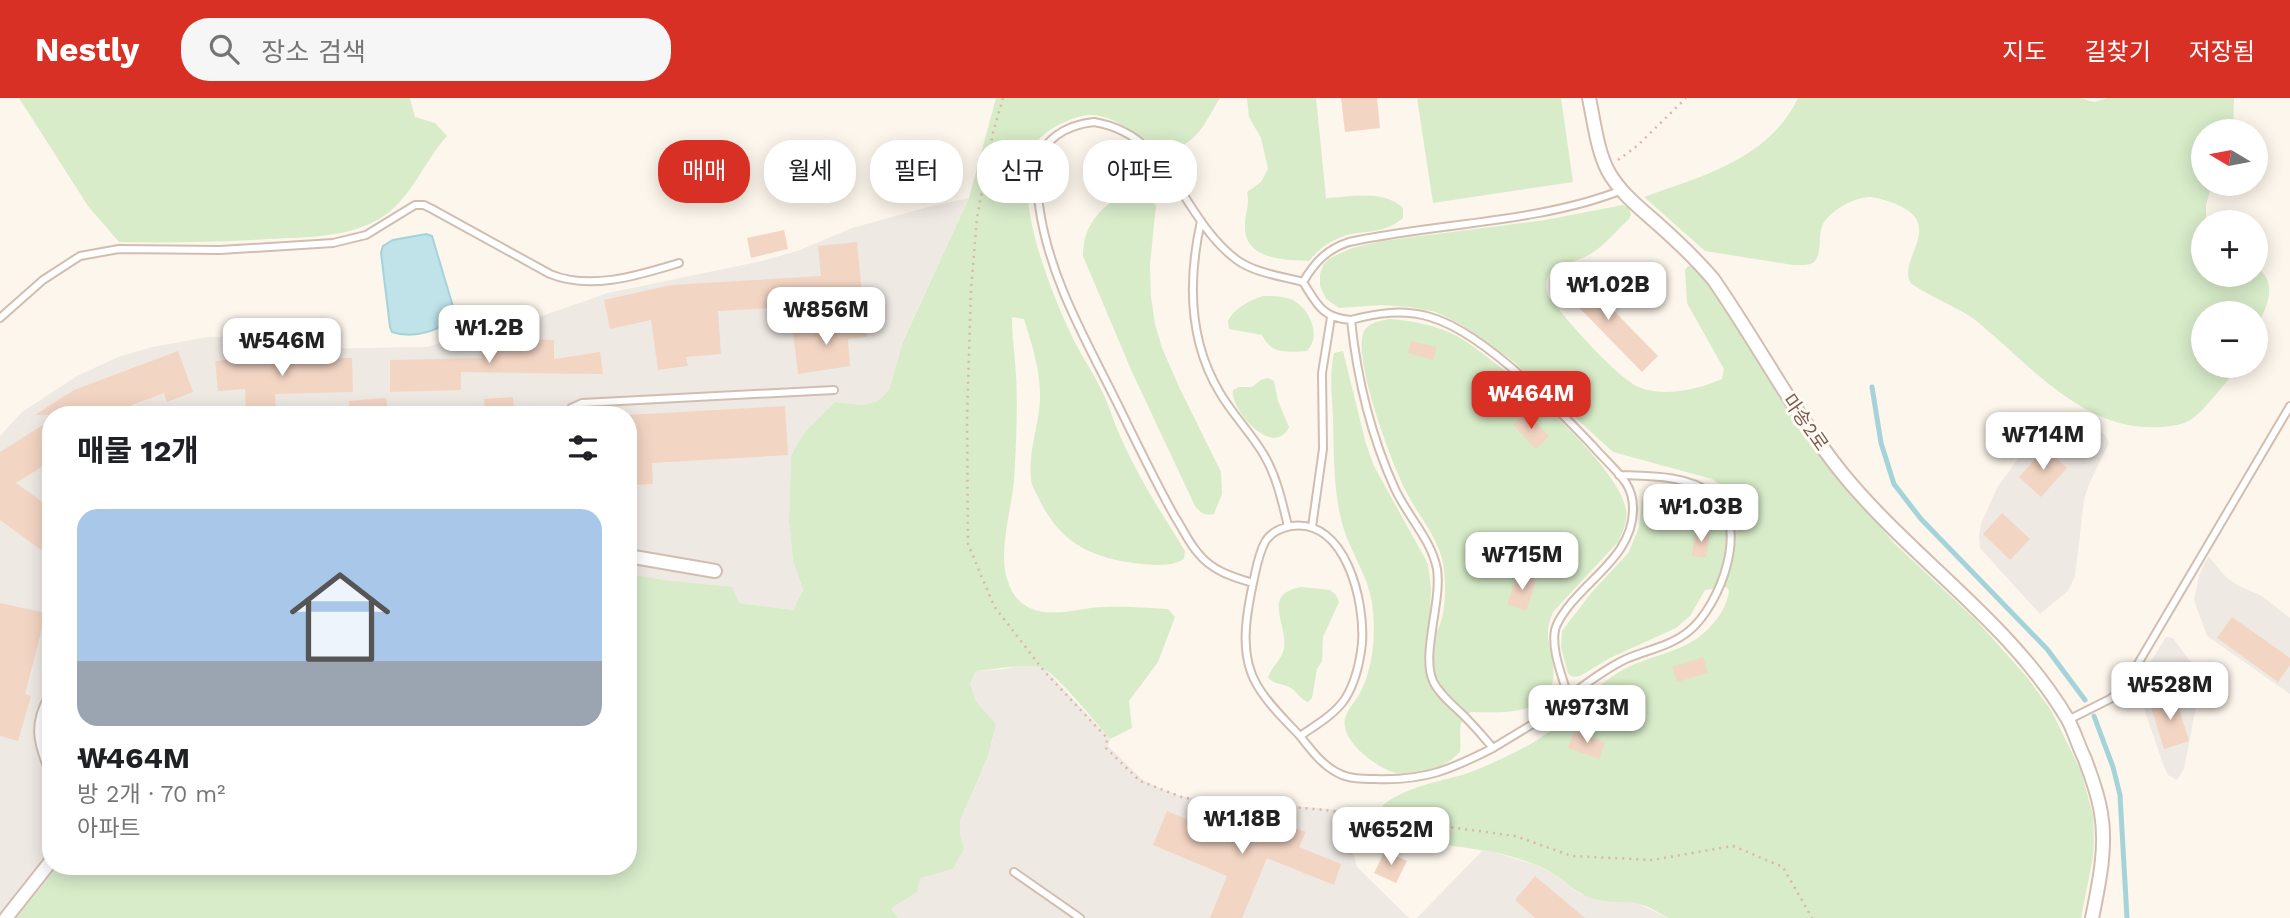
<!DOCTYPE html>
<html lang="ko">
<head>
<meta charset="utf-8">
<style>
  body { margin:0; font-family:"Work Sans","Noto Sans KR",sans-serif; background:#f6f6f6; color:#202124; height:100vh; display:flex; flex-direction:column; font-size:26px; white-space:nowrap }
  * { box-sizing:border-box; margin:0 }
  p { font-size:23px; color:#757577 }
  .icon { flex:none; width:38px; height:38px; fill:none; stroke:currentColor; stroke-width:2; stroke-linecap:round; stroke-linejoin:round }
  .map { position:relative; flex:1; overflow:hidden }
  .panel { position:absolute; left:42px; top:308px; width:595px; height:469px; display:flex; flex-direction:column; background:#fff; border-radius:28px; box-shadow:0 4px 18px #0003 }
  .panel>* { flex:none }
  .guide { position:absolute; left:658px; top:42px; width:665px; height:63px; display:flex; gap:14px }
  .needle { width:46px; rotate:280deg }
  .buttons { position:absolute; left:2191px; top:21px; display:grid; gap:14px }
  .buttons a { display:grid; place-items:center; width:77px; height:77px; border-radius:50%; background:#fff; box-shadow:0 4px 18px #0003; font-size:35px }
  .price { position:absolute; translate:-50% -60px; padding:0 16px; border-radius:14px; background:#fff; color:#222; font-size:23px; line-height:46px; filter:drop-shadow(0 2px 4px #0008) }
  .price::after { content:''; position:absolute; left:50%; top:42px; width:21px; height:16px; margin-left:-10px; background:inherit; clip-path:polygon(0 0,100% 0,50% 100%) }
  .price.selected { background:#d93025; color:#fff }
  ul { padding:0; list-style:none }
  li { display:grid; align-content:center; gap:14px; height:371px; padding:0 35px }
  li span { display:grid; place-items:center; height:217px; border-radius:21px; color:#555 }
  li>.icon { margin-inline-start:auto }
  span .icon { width:126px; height:126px; fill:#fffc; stroke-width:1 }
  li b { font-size:30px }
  h2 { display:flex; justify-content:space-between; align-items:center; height:84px; padding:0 35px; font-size:30px }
  .tag { padding:0 24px; border-radius:28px; background:#fff; box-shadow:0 4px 18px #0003; font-size:24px; line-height:63px }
  .tag.selected { background:#d93025; color:#fff }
  header { display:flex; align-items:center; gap:42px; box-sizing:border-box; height:98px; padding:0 35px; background:#d93025; color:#fff }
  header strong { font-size:33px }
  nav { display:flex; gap:38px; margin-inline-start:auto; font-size:24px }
  .search { width:490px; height:63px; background:#f6f6f6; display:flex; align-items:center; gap:18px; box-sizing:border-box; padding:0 24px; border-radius:28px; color:#757577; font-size:26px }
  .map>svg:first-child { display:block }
  .industrial { fill:#efe9e4 }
  .green { fill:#d8ecc9 }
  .water { fill:#bfe3e8; stroke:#a5d3da; stroke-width:2 }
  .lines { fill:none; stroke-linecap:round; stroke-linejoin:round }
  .stream { stroke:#a5d3da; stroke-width:5 }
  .building { fill:#f3d5c3 }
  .service-casing { stroke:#d1beb0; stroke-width:10 }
  .minor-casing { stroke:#d1beb0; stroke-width:16 }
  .path { stroke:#d9b8a5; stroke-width:2.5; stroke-dasharray:2 5; stroke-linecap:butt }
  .service { stroke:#fff; stroke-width:6 }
  .minor { stroke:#fff; stroke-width:12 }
  .labels { text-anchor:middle; stroke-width:6; stroke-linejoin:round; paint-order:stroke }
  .street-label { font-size:19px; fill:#7a5c4d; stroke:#fffaf3 }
</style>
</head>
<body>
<header>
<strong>Nestly</strong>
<div class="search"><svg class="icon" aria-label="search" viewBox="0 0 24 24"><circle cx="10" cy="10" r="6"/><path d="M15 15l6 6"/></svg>장소 검색</div>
<nav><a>지도</a><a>길찾기</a><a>저장됨</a></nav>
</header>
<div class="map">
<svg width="2290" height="820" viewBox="0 0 2290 820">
  <rect width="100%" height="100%" fill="#fdf6ec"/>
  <path class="industrial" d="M969,100L903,242L889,292L878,303L861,307L835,304L791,358L789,423L793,463L803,492L793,512L739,505L671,483L628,476V317H51V768H58L16,820H0V338L22,314L77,278L118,259L152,249L208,239H229L303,251L427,249L475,234L533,221L608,195L762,163L800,152L852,130L932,108Z
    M2056,323L2096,332L2105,337L2109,345L2089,386L2084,402L2075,478L2068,493L2040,516L1980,450L1979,439L1981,426L1998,388L2024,353L2047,327Z
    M2209,459L2226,479L2237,487L2262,498L2290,520V596L2207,538L2194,502L2199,478L2205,464Z
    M2166,539L2173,540L2208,588L2198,599L2184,671L2177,682L2168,677L2163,666L2138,593V585Z
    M1023,567L1044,570L1110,641L1108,648L1143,682L1161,691L1184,699L1342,712L1357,769L1409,820H898L890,812L917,794L921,780L953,771L964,751L960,735V723L988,660L996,626L976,603L970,585L976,573L1005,571Z
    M1488,752L1538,768L1555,777L1580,796L1639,806L1668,820H1417L1482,753Z"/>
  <path class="green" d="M19,0H410L415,19L435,25L447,38C425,62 412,99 384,118C351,140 307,139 269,141C219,144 169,145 119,144L88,108Z
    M996,0H1220C1213,11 1206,26 1197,36C1160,77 1125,8 1082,18C1068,21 1045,32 1037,44C1008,87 1049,189 1069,232C1078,253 1092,272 1102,293C1110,309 1114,326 1122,342C1139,381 1163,417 1185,453L1184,461C1170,471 1138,466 1121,463C1081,455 1057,438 1039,401C1036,394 1031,388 1031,381C1028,353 1039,328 1040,301C1041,274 1032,247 1024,221L1012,219C1012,238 1015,258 1016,277C1018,312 1016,348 1014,383C1011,413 1001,443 1005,473C1008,487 1014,501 1026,508C1050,522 1080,509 1105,509C1126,508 1147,510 1168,511L1175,519L1158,564L1129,603L1132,630L1110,641C1099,628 1054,573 1042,570C1026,565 994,571 976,573L970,585L976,603L996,626L988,659L960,723V735L964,751L953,771L921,780L917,794L891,811L898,820H16L58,768H628V476L671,483L732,489L739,505L793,512L803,492L793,463L789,423L791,358L804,335L835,304L862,307L878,303L889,292L903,243L969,100Z
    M1247,0H1316L1326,100C1352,99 1383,91 1403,110V120C1387,134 1371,133 1351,136C1334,140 1319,150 1309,163C1285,162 1243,162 1245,127C1245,113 1250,109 1247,94L1261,84L1268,71L1261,40L1249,19Z
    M1417,0H1561L1573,84L1433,105Z
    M1798,0H2080L2094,4L2108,0H2234L2233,33H2203V86H2212L2206,107V124H2203V177H2256V168C2280,187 2266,209 2256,231V215H2203V268H2238L2235,274C2224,286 2204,313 2192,321C2183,327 2172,328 2162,329C2083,335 2029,265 1974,221C1963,212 1913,190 1910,184C1898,160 1946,127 1896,106C1888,103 1879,100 1870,99C1854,99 1829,113 1822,128C1818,139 1822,157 1814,164C1809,168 1800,167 1793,167L1705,153L1644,99C1702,78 1769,61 1798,0Z
    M1128,94L1137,95L1156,107L1150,167L1151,199L1155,226L1162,250L1180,291L1221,374L1222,396L1214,416C1204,418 1201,415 1195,408L1132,274L1083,158C1083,126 1101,108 1128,94Z
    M1623,107L1629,110L1631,116L1629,121C1617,132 1606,146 1592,155C1574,168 1538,163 1548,198C1565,220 1617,281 1641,290C1666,299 1699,291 1722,281L1724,271L1687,205L1685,172L1688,168H1692L1717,198L1781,302L1832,373L1895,446L1976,522L2027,579L2051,612L2081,673L2093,717L2094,742L2093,759L2081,820H1668C1659,815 1649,808 1639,806C1623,802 1607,806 1591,800C1577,795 1567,785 1555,777C1541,767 1523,762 1506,757C1466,746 1416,751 1384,721L1383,707C1407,688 1440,684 1468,675C1480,671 1492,665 1503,660C1521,652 1539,642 1554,630C1576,612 1594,589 1619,574C1647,557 1682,556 1706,533C1717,523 1728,507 1729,492L1726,489L1705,492L1690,518L1676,530L1610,560L1580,578L1573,579L1568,576L1561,549L1562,533L1591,495L1629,454L1639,429L1642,402C1649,396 1659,397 1668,397C1676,396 1688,393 1696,396C1707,401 1706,425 1732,435L1738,432C1742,409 1730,392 1712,381L1613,354L1514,264L1462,227L1436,214L1410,209L1381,207L1339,210L1326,201L1320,188V176L1323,167L1330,160L1352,150L1382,143L1545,122Z
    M1263,198C1273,198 1287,198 1296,204C1311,214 1321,239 1307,253C1286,254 1272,257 1262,237L1229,231L1228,223C1234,210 1250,202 1263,198Z
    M1390,221C1413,223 1436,227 1457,238C1496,260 1621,368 1626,412C1628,423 1623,433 1619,443L1553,514C1545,534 1548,540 1552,561C1563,617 1511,615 1471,614C1455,622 1462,639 1460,654C1445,670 1418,679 1396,675C1378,671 1340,643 1345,621C1347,611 1356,603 1361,593C1374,566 1376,534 1372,505C1368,477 1349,452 1342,425C1333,391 1334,354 1333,319C1332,297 1329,276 1334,255L1343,253L1366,346L1374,368L1428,466L1431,490L1429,539H1433C1447,524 1447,481 1442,461C1436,437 1418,417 1407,395C1392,367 1354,265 1363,236C1367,224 1380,223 1390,221Z
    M1268,280L1274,283L1278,303L1289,329C1273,362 1229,310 1233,292L1239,289H1252L1261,282Z
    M1301,489L1330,492L1336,497L1339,504L1323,539L1322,563L1317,571L1312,600L1308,604C1300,601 1297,593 1289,589C1280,585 1274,587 1268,579C1272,568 1282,562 1284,550C1288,527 1261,496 1301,489Z"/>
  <path class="water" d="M426,136L432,138L454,212C447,234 412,241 392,234L390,229L381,155L383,148L393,142Z"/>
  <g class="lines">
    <path class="stream" d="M1872,289L1881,345L1894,386L1921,421L2047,551L2085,602
      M2094,618L2113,669L2120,697L2127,820"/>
  </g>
  <path class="building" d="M1341,0H1377L1380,30L1345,34Z
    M784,132L788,151L751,160L747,140Z
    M857,144L863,205L718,213L721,256L686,259L688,268L658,272L651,222L610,231L604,202L671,187L821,178L818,148Z
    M1575,173L1658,258L1642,274L1559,189Z
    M865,224L867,239L848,241L850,268L798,276L793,234Z
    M482,240L554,242V261L600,254L603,276L461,274V292L390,294V262L482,260Z
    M1411,243L1437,249L1433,262L1408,255Z
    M178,253L193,294L167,304L164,295L105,317H35L74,292Z
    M274,256V262L352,260L353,294L275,296L276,314L246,315L245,291L218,293L215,263L244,260V257Z
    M513,299L514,317H485L484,301Z
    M386,300L388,317H351L349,303Z
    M785,308L788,357L652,365L653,386L633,387L632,366H628V317Z
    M1526,315L1549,338L1536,351L1513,327Z
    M51,322V363L16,385L51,410V459L0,422V354Z
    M2045,350L2067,370L2041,399L2019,379Z
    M2002,415L2030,441L2010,462L1983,436Z
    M1695,433L1710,435L1706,460L1692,458Z
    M1518,475L1536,482L1526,513L1507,506Z
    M0,505L46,515L25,596L31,598L18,643L0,638Z
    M2232,519L2290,560V567L2278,584L2217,540Z
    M1703,559L1708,575L1677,584L1672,569Z
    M2175,598L2189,643L2164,651L2150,606Z
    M1574,634L1605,644L1599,661L1568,650Z
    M1254,712L1306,734L1299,749L1341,766L1334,787L1267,760L1242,820H1210L1227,778L1153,747L1167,713L1241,744Z
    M1385,753L1407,763L1396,785L1374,775Z
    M1535,778L1585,820H1535L1515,802Z"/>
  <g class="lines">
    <defs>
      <path id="service" d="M1094,24C1173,37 1181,121 1237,162C1255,175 1281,178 1303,184C1317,206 1322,220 1351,222C1357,280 1371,338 1395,391C1408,419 1431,441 1437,471C1442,504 1421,556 1433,583C1440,598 1457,610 1468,622C1477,631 1485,641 1493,650C1450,672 1424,683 1375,681C1363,681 1349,681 1338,675C1322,667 1311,652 1300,638C1316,627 1334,617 1345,601C1355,585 1360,564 1362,545C1365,504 1346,420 1291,428C1280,430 1271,434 1265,444C1258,457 1256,472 1253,485C1233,479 1212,473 1198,455C1189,445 1183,431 1175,419C1156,385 1139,350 1122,315C1089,247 1049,182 1039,107C1037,95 1034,83 1036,70C1042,41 1066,27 1094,24Z
        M1201,123C1188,181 1188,242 1220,295C1233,317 1251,335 1264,357C1277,379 1282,404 1288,428
        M1303,184C1315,164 1327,151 1349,144C1436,125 1539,125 1622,92
        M0,220L43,182L80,158L119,151L220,152L333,145L366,137L415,107H424L432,111L550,176C591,193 639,177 679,165
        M1351,222C1377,215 1403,211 1430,219C1480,233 1554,307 1591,346C1602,359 1616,371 1626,385C1631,393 1633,401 1633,410C1634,454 1592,478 1568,509C1563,516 1557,523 1555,532C1551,553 1563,579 1568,599L1541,621L1493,650
        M569,317L571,310L582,305L834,292
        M1312,429L1323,351L1322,275L1331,219
        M1253,485C1246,518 1239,557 1257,587C1268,606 1285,622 1300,638
        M1568,599C1587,585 1605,571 1626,561C1647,552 1671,548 1689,533C1720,508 1752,425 1712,396C1687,377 1649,378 1619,377
        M2068,622L2110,601L2123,591L2290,308
        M1014,774L1080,820"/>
      <path id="minor" d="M1589,0C1594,23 1597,52 1608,73C1620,95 1641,111 1659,127C1678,144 1696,161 1713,181C1757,244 1793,314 1842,375C1912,461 2010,524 2067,620C2074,632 2078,647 2084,659C2091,677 2098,696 2101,715C2107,749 2099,786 2092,820
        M628,458L715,473
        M51,600C36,626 40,644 51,670
        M6,820L51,763"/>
    </defs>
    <use href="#service" class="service-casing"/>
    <use href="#minor" class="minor-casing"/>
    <path class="path" d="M1003,0L993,35L977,120L971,191L967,320L968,446L994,508L1044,573L1107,640L1106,650L1140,683L1184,700L1325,712L1515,738L1572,758L1652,762L1733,748L1783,769L1812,820
      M1618,62L1637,48L1686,0"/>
    <use href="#service" class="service"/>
    <use href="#minor" class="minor"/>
  </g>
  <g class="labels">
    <g class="street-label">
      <text transform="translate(1806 324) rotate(55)" y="7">마송2로</text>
    </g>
  </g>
</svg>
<div class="buttons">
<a><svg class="needle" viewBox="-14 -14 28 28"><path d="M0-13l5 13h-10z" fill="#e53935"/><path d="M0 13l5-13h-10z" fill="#757577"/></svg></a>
<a>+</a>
<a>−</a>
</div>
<b class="price" style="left:1608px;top:224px">₩1.02B</b>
<b class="price" style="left:826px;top:249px">₩856M</b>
<b class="price" style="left:489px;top:267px">₩1.2B</b>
<b class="price" style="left:282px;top:280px">₩546M</b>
<b class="price selected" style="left:1531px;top:333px">₩464M</b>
<b class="price" style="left:2043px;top:374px">₩714M</b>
<b class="price" style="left:1701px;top:446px">₩1.03B</b>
<b class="price" style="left:1522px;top:494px">₩715M</b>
<b class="price" style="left:2170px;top:624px">₩528M</b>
<b class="price" style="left:1587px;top:647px">₩973M</b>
<b class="price" style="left:1242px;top:758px">₩1.18B</b>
<b class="price" style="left:1391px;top:769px">₩652M</b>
<div class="guide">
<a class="tag selected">매매</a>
<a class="tag">월세</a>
<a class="tag">필터</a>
<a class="tag">신규</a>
<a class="tag">아파트</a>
</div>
<section class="panel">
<h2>매물 12개<svg class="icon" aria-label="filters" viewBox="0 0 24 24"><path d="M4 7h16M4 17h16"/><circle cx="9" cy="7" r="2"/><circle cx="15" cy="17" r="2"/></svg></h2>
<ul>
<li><span style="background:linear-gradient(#a9c7e8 70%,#9aa5b1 0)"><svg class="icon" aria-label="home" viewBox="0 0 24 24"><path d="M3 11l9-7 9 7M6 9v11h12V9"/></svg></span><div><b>₩464M</b><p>방 2개 · 70 m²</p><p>아파트</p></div></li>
</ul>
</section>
</div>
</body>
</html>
